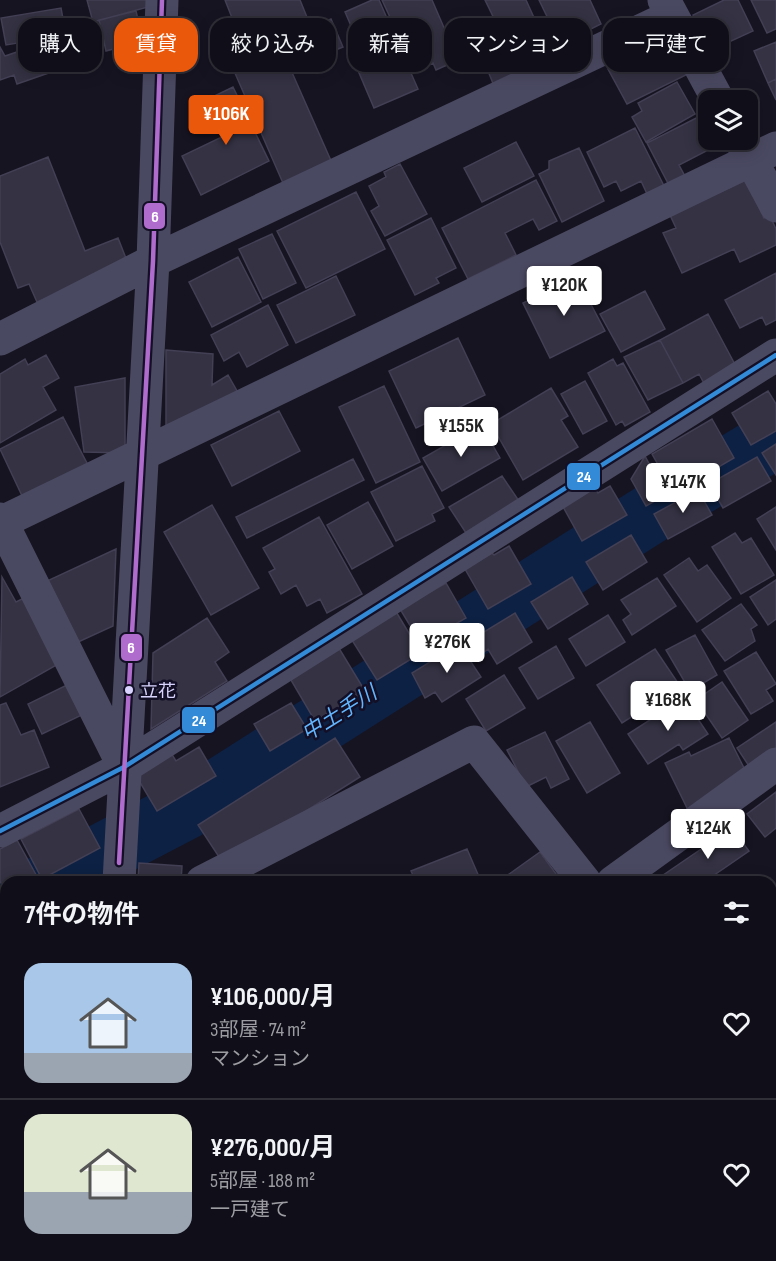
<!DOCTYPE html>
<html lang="ja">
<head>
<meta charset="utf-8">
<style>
  body { margin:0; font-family:"Sofia Sans Condensed","Noto Sans JP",sans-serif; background:#191822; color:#f1f3f6; height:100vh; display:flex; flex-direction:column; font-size:22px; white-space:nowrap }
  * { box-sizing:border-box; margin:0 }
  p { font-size:20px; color:#9c9ca2 }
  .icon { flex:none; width:33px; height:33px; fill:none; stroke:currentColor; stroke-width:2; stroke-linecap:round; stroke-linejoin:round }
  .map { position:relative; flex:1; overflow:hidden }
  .sheet { position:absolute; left:0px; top:876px; width:777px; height:386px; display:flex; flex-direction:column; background:#100f19; border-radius:18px 18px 0 0; box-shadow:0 3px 15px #0003,0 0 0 2px #302f38 }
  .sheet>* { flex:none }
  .hud { position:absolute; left:18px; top:18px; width:741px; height:54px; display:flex; gap:12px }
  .fabs { position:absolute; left:698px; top:90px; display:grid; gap:12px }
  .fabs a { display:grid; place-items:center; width:60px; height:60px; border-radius:12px; background:#100f19; box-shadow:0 3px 15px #0003,0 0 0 2px #302f38; font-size:30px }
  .price { position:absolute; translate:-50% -51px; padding:0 14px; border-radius:6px; background:#fff; color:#222; font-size:20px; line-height:39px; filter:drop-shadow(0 2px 3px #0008) }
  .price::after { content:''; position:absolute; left:50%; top:36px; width:18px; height:14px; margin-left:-9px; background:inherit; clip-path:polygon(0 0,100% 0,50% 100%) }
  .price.on { background:#ea580c; color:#fff }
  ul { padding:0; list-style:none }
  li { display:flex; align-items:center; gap:18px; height:150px; padding:0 24px }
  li+li { border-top:2px solid #302f38 }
  li span { display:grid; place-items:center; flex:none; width:168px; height:120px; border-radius:18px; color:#555 }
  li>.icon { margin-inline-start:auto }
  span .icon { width:72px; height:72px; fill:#fffc; stroke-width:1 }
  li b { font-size:26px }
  h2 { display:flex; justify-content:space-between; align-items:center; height:72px; padding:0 24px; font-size:26px }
  .chip { padding:0 21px; border-radius:18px; background:#100f19; box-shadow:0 3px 15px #0003,0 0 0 2px #302f38; font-size:21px; line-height:54px }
  .chip.on { background:#ea580c; color:#fff }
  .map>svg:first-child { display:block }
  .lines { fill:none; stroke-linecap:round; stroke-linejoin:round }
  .river { stroke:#0d2144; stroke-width:60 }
  .building { fill:#343243; stroke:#433f54; stroke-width:1.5 }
  .minor { stroke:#4a4962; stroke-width:33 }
  .bus-1-casing { stroke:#130f26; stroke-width:9 }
  .bus-2-casing { stroke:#130f26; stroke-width:9 }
  .bus-1 { stroke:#338bd7; stroke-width:4.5 }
  .bus-2 { stroke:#b06ccc; stroke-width:4.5 }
  .bus-dot { fill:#d9d4ff; stroke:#130f26; stroke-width:2 }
  .labels { text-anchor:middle; stroke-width:5; stroke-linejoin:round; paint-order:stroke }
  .bus-label { font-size:18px; fill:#d9d4ff; stroke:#130f26; text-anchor:start }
  .water-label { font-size:21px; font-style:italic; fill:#62b6ff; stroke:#130f26 }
  .line-badge { stroke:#130f26; stroke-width:2 }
  .badge-label { font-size:16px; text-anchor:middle; font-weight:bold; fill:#fff }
</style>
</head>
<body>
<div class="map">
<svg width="776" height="1261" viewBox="0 0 776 1261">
  <rect width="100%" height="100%" fill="#161421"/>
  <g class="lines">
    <path class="river" d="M47,882L185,810L652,513L776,438
      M0,907L6,903"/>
  </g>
  <path class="building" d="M87,0H149L148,7L93,22Z
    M225,0H300L311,27L237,57L227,32L236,28Z
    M372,0H379L418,89L374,108L348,47L358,42L345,12Z
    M382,0H432L458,60L436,70L433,63L415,71Z
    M485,0H526L555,64L524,80Z
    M539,0H590L601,24L585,32L581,21L555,33Z
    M724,0H738L753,31L705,53L699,41L704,39L693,15Z
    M751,0H776V29L767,33Z
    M61,8L66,35L6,45L1,18Z
    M136,11L143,41L106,51L99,20Z
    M331,19L343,47L313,59L302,32Z
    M76,32L86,60L17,84L14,75L0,80V47L5,56Z
    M668,39L688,74L627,104L608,69Z
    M776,42V79L768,83L754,51Z
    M279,43L332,163L286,190L231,64Z
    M508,58L518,83L496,91L486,66Z
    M776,79V100L768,83Z
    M677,82L695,114L646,142L632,117L642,111L638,103Z
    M233,87L269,161L201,195L182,156L224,136L206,100Z
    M708,112V140H719L714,142L716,146L679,165L687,180L671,189L647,143Z
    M635,128L665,188L648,196L641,181L621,191L616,181L604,187L587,152Z
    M516,142L534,176L482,202L464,168Z
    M579,148L604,201L562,222L539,174L549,169V161Z
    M48,157L85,251L118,238L129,266L37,302L29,284L18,288L0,242V176Z
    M400,164L427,214L385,236L371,211L379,206L369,186L386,177L384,172Z
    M536,180L557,221L539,230L533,219L505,233L516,255L468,279L442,228Z
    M746,180L764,218L770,216L776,229V245L740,262L734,249L682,273L663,233L676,228L670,215Z
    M356,192L385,249L306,288L277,231Z
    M431,218L456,268L436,278L439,283L415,295L387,240Z
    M272,234L296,283L263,299L239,249Z
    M238,257L261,302L212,327L189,282Z
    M776,273V320L766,325L762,317L740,328L725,300Z
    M336,276L355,315L296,343L277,305Z
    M576,276L605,331L550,358L523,303Z
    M645,291L665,329L621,352L600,314Z
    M268,305L288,345L247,367L239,352L224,361L211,335Z
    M708,314L739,372L707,389L699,374L683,383L660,340Z
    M458,338L485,395L416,428L389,371Z
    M660,340L683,383L648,400L624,357Z
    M166,350L213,354L212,385L228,375L241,398L166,429Z
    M46,355L59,378L43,387L56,410L0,443V374L25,359L28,365Z
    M613,359L617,366L623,363L650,412L625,426L622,421L616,425L588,373Z
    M125,378V453L84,452L75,387Z
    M585,381L607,421L583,434L561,394Z
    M384,386L420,462L376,483L339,407Z
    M551,388L568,416L561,420L578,447L523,480L491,424Z
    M768,391L776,404V431L751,445L732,413Z
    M279,411L300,451L232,486L211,445Z
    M63,417L89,467L24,500L0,449Z
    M712,419L734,458L674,493L652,454Z
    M481,425L500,458L442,491L423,458Z
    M776,444V475L762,453Z
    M645,456L666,495L646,506L631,479Z
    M757,457L771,481L723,508L709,484Z
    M353,459L364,480L247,538L236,517Z
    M422,466L444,508L432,514L435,521L396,541L371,492Z
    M502,476L521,504L468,536L449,507Z
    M610,486L627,515L582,541L562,505L594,487L598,493Z
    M698,490L712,515L668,539L654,514Z
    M368,502L393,546L352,569L327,525Z
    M212,505L259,588L211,615L164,532Z
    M776,507V550L757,519Z
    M319,517L362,594L327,613L320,599L307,606L296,585L281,594L269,572L275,569L263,548Z
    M735,533L742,543L751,538L774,575L741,594L712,547Z
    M631,535L647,562L603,590L586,562Z
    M509,546L531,584L488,609L465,569L492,553L494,555Z
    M116,549L113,626L76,643L47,581Z
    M689,558L698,571L707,565L731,598L697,622L664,575Z
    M2,577L16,602L24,598L60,663L0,697Z
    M572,577L588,604L548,629L531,602Z
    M657,578L676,606L632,635L623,620L631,614L621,600Z
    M776,580V619L768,625L750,597Z
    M446,583L466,618L436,635L441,644L426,652L400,609Z
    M741,604L757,625L751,629L755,641L725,661L702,630Z
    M395,610L421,653L377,680L350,637Z
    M515,613L532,642L497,664L488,649L483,653L474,638Z
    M608,615L625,642L586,666L569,639Z
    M207,618L229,652L215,662L227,681L151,729L153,653Z
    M695,635L717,675L690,691L666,650Z
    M459,644L481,677L442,702L435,692L425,698L412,673Z
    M337,645L365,691L315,721L288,675Z
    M556,646L574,678L538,699L519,668Z
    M655,649L680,686L622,723L597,685Z
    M756,652L776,684L766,690L773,701L751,714L724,671Z
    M504,675L525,708L486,731L466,699Z
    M722,682L748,720L722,738L696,700Z
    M71,683L86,713L42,734L28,704Z
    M684,698L708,734L683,750L679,744L648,764L628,734Z
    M6,703L21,735L34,730L49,767L0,787V705Z
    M291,703L307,729L270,751L254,724Z
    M590,722L620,773L587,793L556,741Z
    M776,722V757L753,772L737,748Z
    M545,732L569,779L551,788L546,777L526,787L507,750Z
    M335,738L360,777L223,863L198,825Z
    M729,738L750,780L688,810L665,763L689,752L691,756Z
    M199,747L216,776L157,811L135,774L171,753L176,761Z
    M776,792V828L765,837L747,814Z
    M79,809L100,848L42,879L21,839Z
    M732,828L749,851L704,882H653Z
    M17,840L40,882H6V893L0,881V849Z
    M467,849L480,879L471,882H416L411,871Z
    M540,852L562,882H498Z
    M139,863L182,866L181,882H138Z
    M0,966H6V1022L0,1021Z
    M0,1027L4,1028L1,1085H0Z
    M4,1028H6V1076H1Z
    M0,1136H6V1166H0Z
    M0,1176L6,1177V1221H0Z
    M247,1256H293L297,1261H251Z
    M299,1256H344L335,1261H302Z
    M357,1256H392L394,1259L348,1261Z"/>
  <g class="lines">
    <path class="minor" d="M664,0L718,100
      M741,141L776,206
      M0,339L153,261L672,16
      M0,519L123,765
      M0,523L776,148
      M0,831L124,767L776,355
      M119,882L153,261L162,0
      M202,882L474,742L585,882
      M613,882L776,764
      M0,952H6
      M0,1094H6
      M771,1172L776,1181
      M0,1238H6
      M167,1256L171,1261
      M413,1256L417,1261
      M104,1261V1256"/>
    <defs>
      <path id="bus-1" d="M0,831L124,767L776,355"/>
      <path id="bus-2" d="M119,863L153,261L162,0"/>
    </defs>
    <use href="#bus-1" class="bus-1-casing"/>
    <use href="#bus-2" class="bus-2-casing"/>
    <use href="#bus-1" class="bus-1"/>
    <use href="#bus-2" class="bus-2"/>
  </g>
  <circle class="bus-dot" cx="129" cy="690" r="5"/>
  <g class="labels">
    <g class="bus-label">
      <text x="140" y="697">立花</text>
    </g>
    <g class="water-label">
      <text transform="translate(339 713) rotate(-32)" y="7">中土手川</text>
    </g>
  </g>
  <g class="line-badge">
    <rect x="143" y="202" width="23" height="28" rx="6" fill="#b06ccc"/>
    <rect x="566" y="462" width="35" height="29" rx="6" fill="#338bd7"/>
    <rect x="120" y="633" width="23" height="29" rx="6" fill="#b06ccc"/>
    <rect x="181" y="706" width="35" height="28" rx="6" fill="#338bd7"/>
  </g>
  <g class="badge-label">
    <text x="155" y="222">6</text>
    <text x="584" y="482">24</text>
    <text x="131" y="653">6</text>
    <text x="199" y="726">24</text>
  </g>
</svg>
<div class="fabs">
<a><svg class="icon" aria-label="layers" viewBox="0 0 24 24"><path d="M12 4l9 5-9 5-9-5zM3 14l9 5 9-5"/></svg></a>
</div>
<b class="price on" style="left:226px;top:146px">¥106K</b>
<b class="price" style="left:564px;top:317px">¥120K</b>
<b class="price" style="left:461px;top:458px">¥155K</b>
<b class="price" style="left:683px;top:514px">¥147K</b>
<b class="price" style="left:447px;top:674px">¥276K</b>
<b class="price" style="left:668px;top:732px">¥168K</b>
<b class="price" style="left:708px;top:860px">¥124K</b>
<div class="hud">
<a class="chip">購入</a>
<a class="chip on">賃貸</a>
<a class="chip">絞り込み</a>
<a class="chip">新着</a>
<a class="chip">マンション</a>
<a class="chip">一戸建て</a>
</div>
<section class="sheet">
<h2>7件の物件<svg class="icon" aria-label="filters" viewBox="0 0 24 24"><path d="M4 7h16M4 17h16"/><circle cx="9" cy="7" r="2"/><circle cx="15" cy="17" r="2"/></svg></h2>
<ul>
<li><span style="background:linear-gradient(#a9c7e8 75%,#9aa5b1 0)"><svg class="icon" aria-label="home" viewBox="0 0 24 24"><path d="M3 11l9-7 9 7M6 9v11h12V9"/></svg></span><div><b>¥106,000/月</b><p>3部屋 · 74 m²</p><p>マンション</p></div><svg class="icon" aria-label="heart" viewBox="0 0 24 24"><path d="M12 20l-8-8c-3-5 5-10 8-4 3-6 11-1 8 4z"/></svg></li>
<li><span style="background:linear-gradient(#dfe7d0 65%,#9aa5b1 0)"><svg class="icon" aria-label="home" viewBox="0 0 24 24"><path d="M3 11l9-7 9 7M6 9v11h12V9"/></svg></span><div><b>¥276,000/月</b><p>5部屋 · 188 m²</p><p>一戸建て</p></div><svg class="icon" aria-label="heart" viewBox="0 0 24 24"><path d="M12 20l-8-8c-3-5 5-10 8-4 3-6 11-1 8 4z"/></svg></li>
</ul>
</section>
</div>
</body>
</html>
